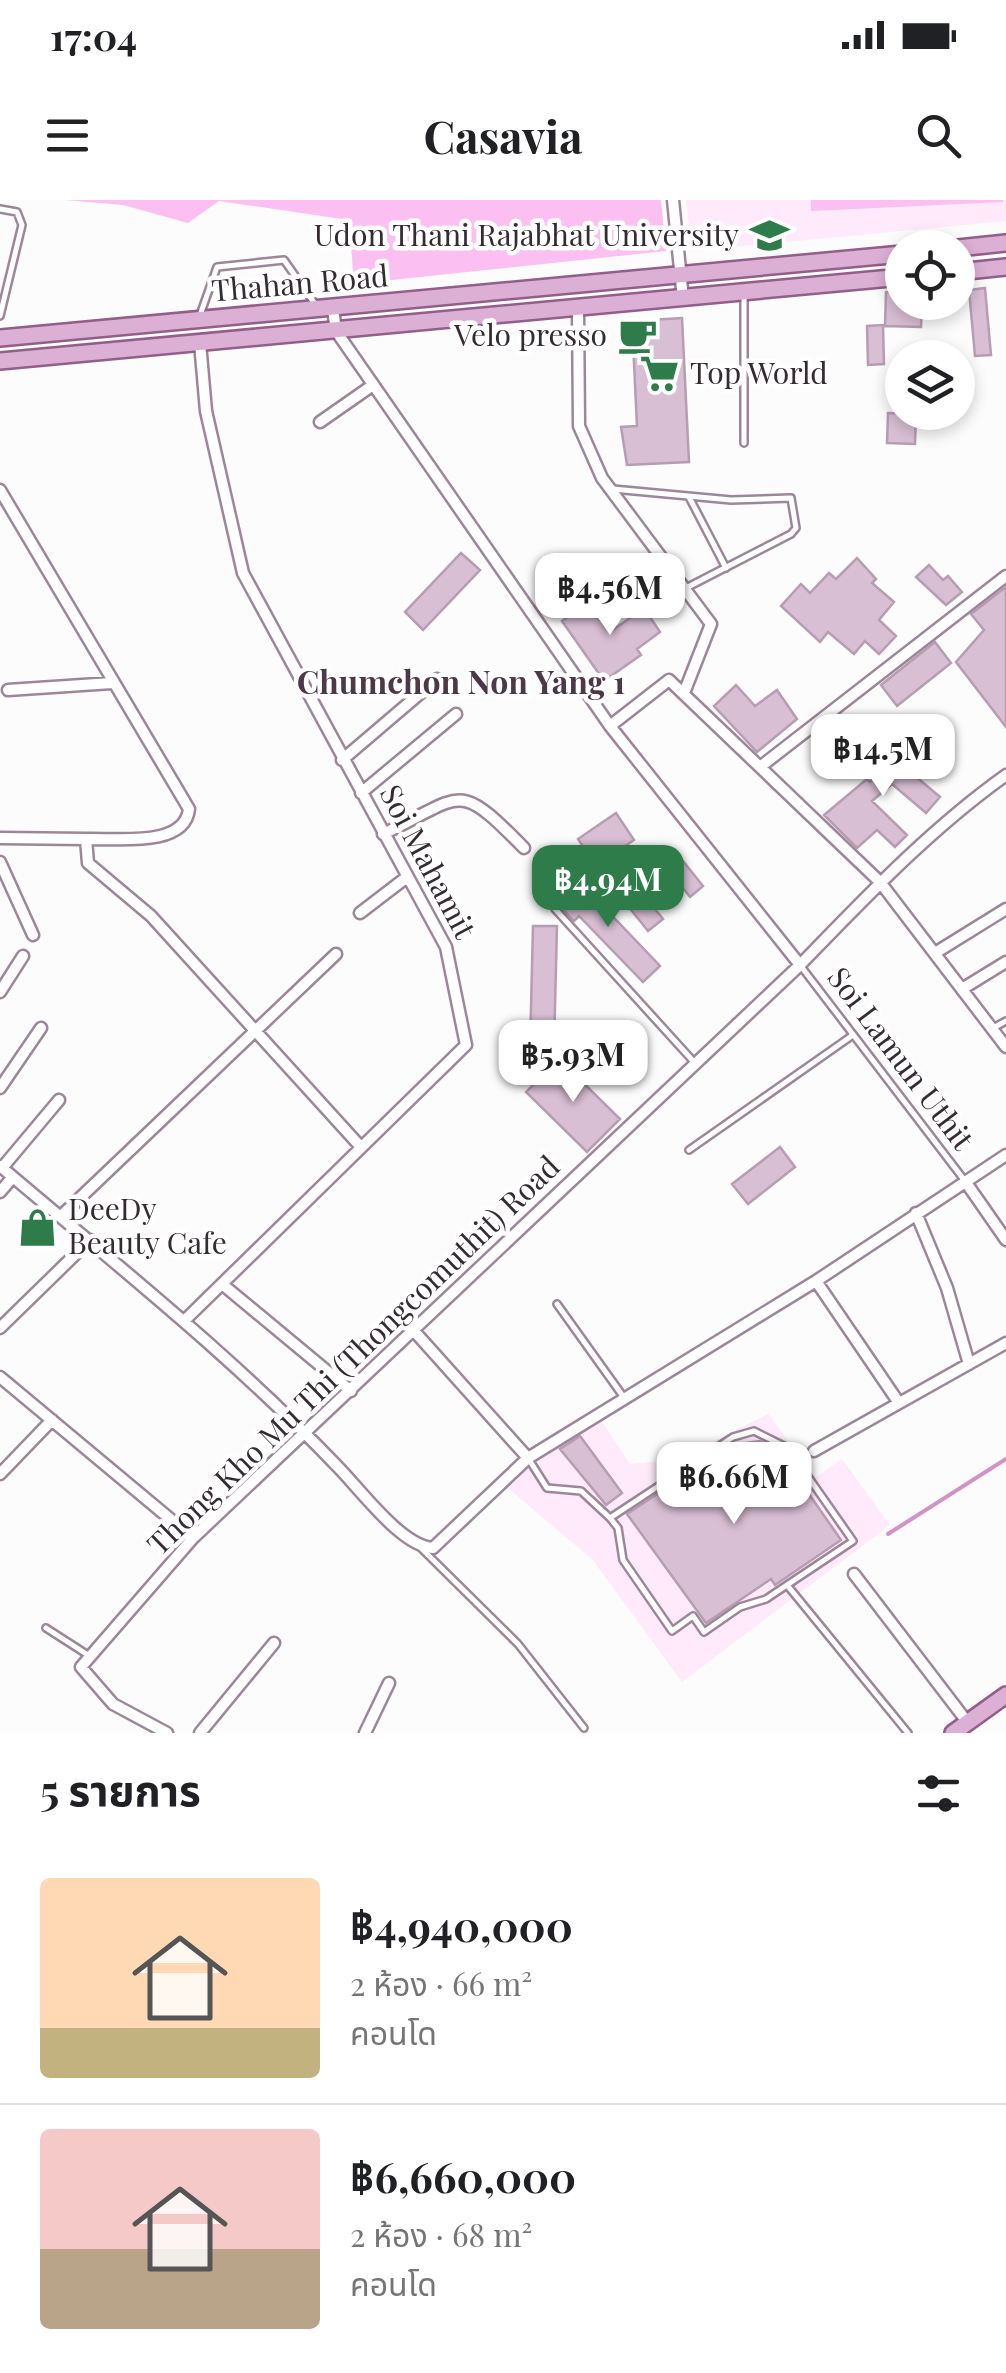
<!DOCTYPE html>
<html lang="th">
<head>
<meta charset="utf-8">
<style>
  body { margin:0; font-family:"Playfair Display","Noto Sans Thai",serif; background:#f6f6f6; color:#202124; height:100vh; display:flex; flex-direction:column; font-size:38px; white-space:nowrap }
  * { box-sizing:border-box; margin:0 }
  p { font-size:32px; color:#757577 }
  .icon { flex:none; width:55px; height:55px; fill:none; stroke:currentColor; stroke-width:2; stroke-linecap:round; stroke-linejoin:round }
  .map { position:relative; height:1533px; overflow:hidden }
  .sheet { display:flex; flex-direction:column; background:#fff; flex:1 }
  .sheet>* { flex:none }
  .tools { position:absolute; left:885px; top:30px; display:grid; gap:20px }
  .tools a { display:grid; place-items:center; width:90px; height:90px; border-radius:50%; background:#fff; box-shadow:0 5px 15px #0003; font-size:50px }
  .price { position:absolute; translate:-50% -85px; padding:0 22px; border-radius:20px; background:#fff; color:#222; font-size:32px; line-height:65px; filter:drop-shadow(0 2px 5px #0008) }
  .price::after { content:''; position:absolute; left:50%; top:60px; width:30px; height:22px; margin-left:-15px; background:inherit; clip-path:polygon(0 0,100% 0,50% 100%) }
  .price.on { background:#2f7c4b; color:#fff }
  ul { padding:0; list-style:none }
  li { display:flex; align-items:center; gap:30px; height:250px; padding:0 40px }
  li+li { border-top:2px solid #e0e0e0 }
  li span { display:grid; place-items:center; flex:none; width:280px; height:200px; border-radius:10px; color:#555 }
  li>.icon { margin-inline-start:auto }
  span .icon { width:120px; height:120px; fill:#fffc; stroke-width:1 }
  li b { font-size:42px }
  h2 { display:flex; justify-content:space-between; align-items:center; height:120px; padding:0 40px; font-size:42px }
  .status { display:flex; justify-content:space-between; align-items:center; height:70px; padding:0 50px; background:#fff; direction:ltr }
  .status svg { height:28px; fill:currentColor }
  header { display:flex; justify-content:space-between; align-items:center; height:130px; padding:0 40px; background:#fff; font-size:45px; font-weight:700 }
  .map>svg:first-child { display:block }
  .built { fill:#feeafa }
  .green { fill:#fbbff1 }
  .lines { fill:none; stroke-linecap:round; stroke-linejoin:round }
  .stream { stroke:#d291c7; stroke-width:4 }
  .building { fill:#d9bfd4; stroke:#b69db1; stroke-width:2.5 }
  .service-casing { stroke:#9e869a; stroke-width:10 }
  .minor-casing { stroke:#9e869a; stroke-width:15 }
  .primary-casing { stroke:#935e8a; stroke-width:20 }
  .service { stroke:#fff; stroke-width:5 }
  .minor { stroke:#fff; stroke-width:10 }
  .primary { stroke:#dcafd5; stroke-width:15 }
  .labels { text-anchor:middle; stroke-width:9; stroke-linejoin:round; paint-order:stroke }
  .poi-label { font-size:30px; fill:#352b33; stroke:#fff; text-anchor:end }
  .street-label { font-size:30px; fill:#352b33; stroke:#fff }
  .neighbourhood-label { font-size:32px; font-weight:bold; fill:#4c3849; stroke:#fff }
</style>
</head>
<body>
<div class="status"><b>17:04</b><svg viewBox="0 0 49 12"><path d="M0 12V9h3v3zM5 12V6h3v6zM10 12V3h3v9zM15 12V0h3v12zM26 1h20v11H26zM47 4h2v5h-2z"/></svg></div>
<header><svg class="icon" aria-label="menu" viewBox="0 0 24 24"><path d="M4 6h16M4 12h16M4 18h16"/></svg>Casavia<svg class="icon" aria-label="search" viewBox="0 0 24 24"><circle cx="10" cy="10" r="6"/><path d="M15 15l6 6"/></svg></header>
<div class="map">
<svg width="1006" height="1533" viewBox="0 0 1006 1533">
  <rect width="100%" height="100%" fill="#fcfcfc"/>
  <path class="built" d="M686,0H1006V21L692,51Z
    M768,1214L816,1277L842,1259L890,1325L682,1482L592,1359L504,1285L600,1219L630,1264L676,1260Z"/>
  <path class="green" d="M65,0H661L666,51L354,84L349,20L219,1L188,23L123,5Z
    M811,0H1003V2L811,11Z"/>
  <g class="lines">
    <path class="stream" d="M888,1334L1006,1259"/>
  </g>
  <path class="building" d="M985,88L991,155L975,156L969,90Z
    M886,92L902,93V102H922L921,127L885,126Z
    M682,118L689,262L627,265L621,227L637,226L632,121Z
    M883,125L884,164L868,165L867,126Z
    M888,213L916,214L915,244L887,243Z
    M461,353L480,370L423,430L405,412Z
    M857,358L876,379L872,383L894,402L879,420L896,436L879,454L865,441L854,454L828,432L820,442L781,406L801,384L810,393L829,373L836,379Z
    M929,365L943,380L948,376L962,392L946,405L916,377Z
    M1006,387V527L956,462L984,430L971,414Z
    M592,400L613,430L644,408L660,432L637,449L641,455L604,481L562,421Z
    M935,442L951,463L897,506L881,485Z
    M736,485L755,506L777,490L797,519L757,552L714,506Z
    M905,540L927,559L914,575L940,597L926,613L892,584L872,601L907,635L895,647L877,630L857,648L824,615L867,579L870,582Z
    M616,613L634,640L596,666L578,639Z
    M679,656L703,686L690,697L683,688L656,710L663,719L648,731L624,701Z
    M579,681L660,766L643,782L579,716L574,721L557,703Z
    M533,726H557L554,848H530Z
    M559,859L620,919L587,952L526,892Z
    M780,947L795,967L748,1004L732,984Z
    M580,1236L622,1293L606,1305L560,1249Z
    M760,1241L779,1251L841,1340L775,1385L771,1379L706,1423L627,1314L732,1245Z"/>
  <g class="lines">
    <defs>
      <path id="service" d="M0,9L17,12L22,25L0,116
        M744,96V243
        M199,118L217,67L284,60L315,104
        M613,289L731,300L791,298L796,328L791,334L684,389
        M689,297L726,368
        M555,709L694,862
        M800,765L965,981
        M995,827L1006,821
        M689,950L853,835
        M557,1104L625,1199
        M528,1258L547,1288L581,1291L610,1318L618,1328L623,1360L672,1431L693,1416L704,1432L740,1407L766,1399L853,1341L788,1248L754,1231L733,1237L610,1318
        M422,1349L518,1444L584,1528
        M787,1385L908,1533
        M46,1428L88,1455"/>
      <path id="minor" d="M673,0L683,99
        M578,108L579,226L602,278L711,424L684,493
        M333,109L336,131L610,526L800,765
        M320,222L373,185
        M0,290L189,609C185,648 116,638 86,639L88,663L151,716L359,945
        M8,490L112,483
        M610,526L669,480L880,682L1006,847
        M342,560L437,479
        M760,567L1006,376
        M361,593L456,514
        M383,634C465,595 456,579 524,648
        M0,638L86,639
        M0,662L33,735
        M360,713L407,677
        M935,753L1006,709
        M962,789L1006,762
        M0,792L23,756
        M0,888L41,828
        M0,966C115,1064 232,1156 337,1266C360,1289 401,1346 433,1348L528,1258L816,1081L1006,955
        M2,968L59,900
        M965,981L1006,1040
        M0,992L13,977
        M916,1013L947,1088L969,1164
        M61,1016L336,754
        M816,1081L899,1203
        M222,1084L351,1191
        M186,1119L466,845L446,747L243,373L206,211L200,143
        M0,1128L90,1040
        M415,1132L528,1258
        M0,1177L193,1338
        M814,1251L1006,1143
        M0,1274L52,1220
        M854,1374L968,1523
        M167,1533L113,1504L81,1467L193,1338L800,765C865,698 929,630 1006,575
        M200,1533L274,1443
        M365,1533L389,1483"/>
      <path id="primary" d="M958,48L1006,43
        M958,72L1006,67
        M0,138L902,54
        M0,161L902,77
        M953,1533L1006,1495"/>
    </defs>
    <use href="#service" class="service-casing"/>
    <use href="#minor" class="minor-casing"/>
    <use href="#primary" class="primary-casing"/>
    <use href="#service" class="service"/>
    <use href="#minor" class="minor"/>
    <use href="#primary" class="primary"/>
  </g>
  <defs>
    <symbol id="university-bare" viewBox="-9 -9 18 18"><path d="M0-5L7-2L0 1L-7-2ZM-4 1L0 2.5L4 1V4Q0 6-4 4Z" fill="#2f7c4b" stroke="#fff" stroke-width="2.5" paint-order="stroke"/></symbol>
    <symbol id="cafe-bare" viewBox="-9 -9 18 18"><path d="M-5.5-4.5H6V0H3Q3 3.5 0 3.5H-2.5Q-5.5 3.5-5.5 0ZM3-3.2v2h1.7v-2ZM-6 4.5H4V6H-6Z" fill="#2f7c4b" stroke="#fff" stroke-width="2.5" paint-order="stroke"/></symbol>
    <symbol id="supermarket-bare" viewBox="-9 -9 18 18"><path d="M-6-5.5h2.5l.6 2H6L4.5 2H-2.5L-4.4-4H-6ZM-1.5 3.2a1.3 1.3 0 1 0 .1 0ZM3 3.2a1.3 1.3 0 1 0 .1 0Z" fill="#2f7c4b" stroke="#fff" stroke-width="2.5" paint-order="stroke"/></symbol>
    <symbol id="shop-bare" viewBox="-9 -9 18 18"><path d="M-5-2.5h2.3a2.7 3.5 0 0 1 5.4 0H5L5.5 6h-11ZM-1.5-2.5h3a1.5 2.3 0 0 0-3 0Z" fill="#2f7c4b" stroke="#fff" stroke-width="2.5" paint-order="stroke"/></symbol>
  </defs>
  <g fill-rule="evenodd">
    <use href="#university-bare" x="742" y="8" width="55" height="55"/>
    <use href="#cafe-bare" x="610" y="108" width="55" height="55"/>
    <use href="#supermarket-bare" x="632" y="146" width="55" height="55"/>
    <use href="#shop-bare" x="10" y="1000" width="55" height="55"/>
  </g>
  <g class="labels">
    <g class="poi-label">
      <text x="739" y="46">Udon Thani Rajabhat University</text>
      <text x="607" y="146">Velo presso</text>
      <text x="690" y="184" text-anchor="start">Top World</text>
      <text x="68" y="1020" text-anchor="start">DeeDy<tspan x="68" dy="34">Beauty Cafe</tspan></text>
    </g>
    <g class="street-label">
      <text transform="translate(300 84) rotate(-5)" y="10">Thahan Road</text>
      <text transform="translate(427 662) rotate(62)" y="10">Soi Mahamit</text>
      <text transform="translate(900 859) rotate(53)" y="10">Soi Lamun Uthit</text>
      <text transform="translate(354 1156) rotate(-44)" y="10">Thong Kho Mu Thi (Thongcomuthit) Road</text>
    </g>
    <g class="neighbourhood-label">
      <text x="461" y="494">Chumchon Non Yang 1</text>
    </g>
  </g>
</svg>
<div class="tools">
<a><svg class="icon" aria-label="locate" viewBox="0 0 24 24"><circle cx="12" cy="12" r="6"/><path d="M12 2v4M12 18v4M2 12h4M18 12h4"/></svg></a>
<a><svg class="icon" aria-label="layers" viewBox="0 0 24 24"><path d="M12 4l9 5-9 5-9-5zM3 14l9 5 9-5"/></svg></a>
</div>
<b class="price" style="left:610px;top:438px">฿4.56M</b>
<b class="price" style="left:883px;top:599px">฿14.5M</b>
<b class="price on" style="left:608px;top:730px">฿4.94M</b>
<b class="price" style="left:573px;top:905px">฿5.93M</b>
<b class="price" style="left:734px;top:1327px">฿6.66M</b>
</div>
<section class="sheet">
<h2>5 รายการ<svg class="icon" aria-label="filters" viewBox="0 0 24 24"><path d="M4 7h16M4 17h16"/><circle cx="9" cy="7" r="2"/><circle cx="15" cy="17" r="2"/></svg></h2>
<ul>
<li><span style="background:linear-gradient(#ffd9b3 75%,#c2b280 0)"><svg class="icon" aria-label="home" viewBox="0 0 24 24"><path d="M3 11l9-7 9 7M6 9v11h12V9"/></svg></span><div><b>฿4,940,000</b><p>2 ห้อง · 66 m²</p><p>คอนโด</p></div></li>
<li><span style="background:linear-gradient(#f6c9c9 60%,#b9a48a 0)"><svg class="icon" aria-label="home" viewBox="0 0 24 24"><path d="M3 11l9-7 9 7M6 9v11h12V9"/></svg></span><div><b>฿6,660,000</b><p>2 ห้อง · 68 m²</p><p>คอนโด</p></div></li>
</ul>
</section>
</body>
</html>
